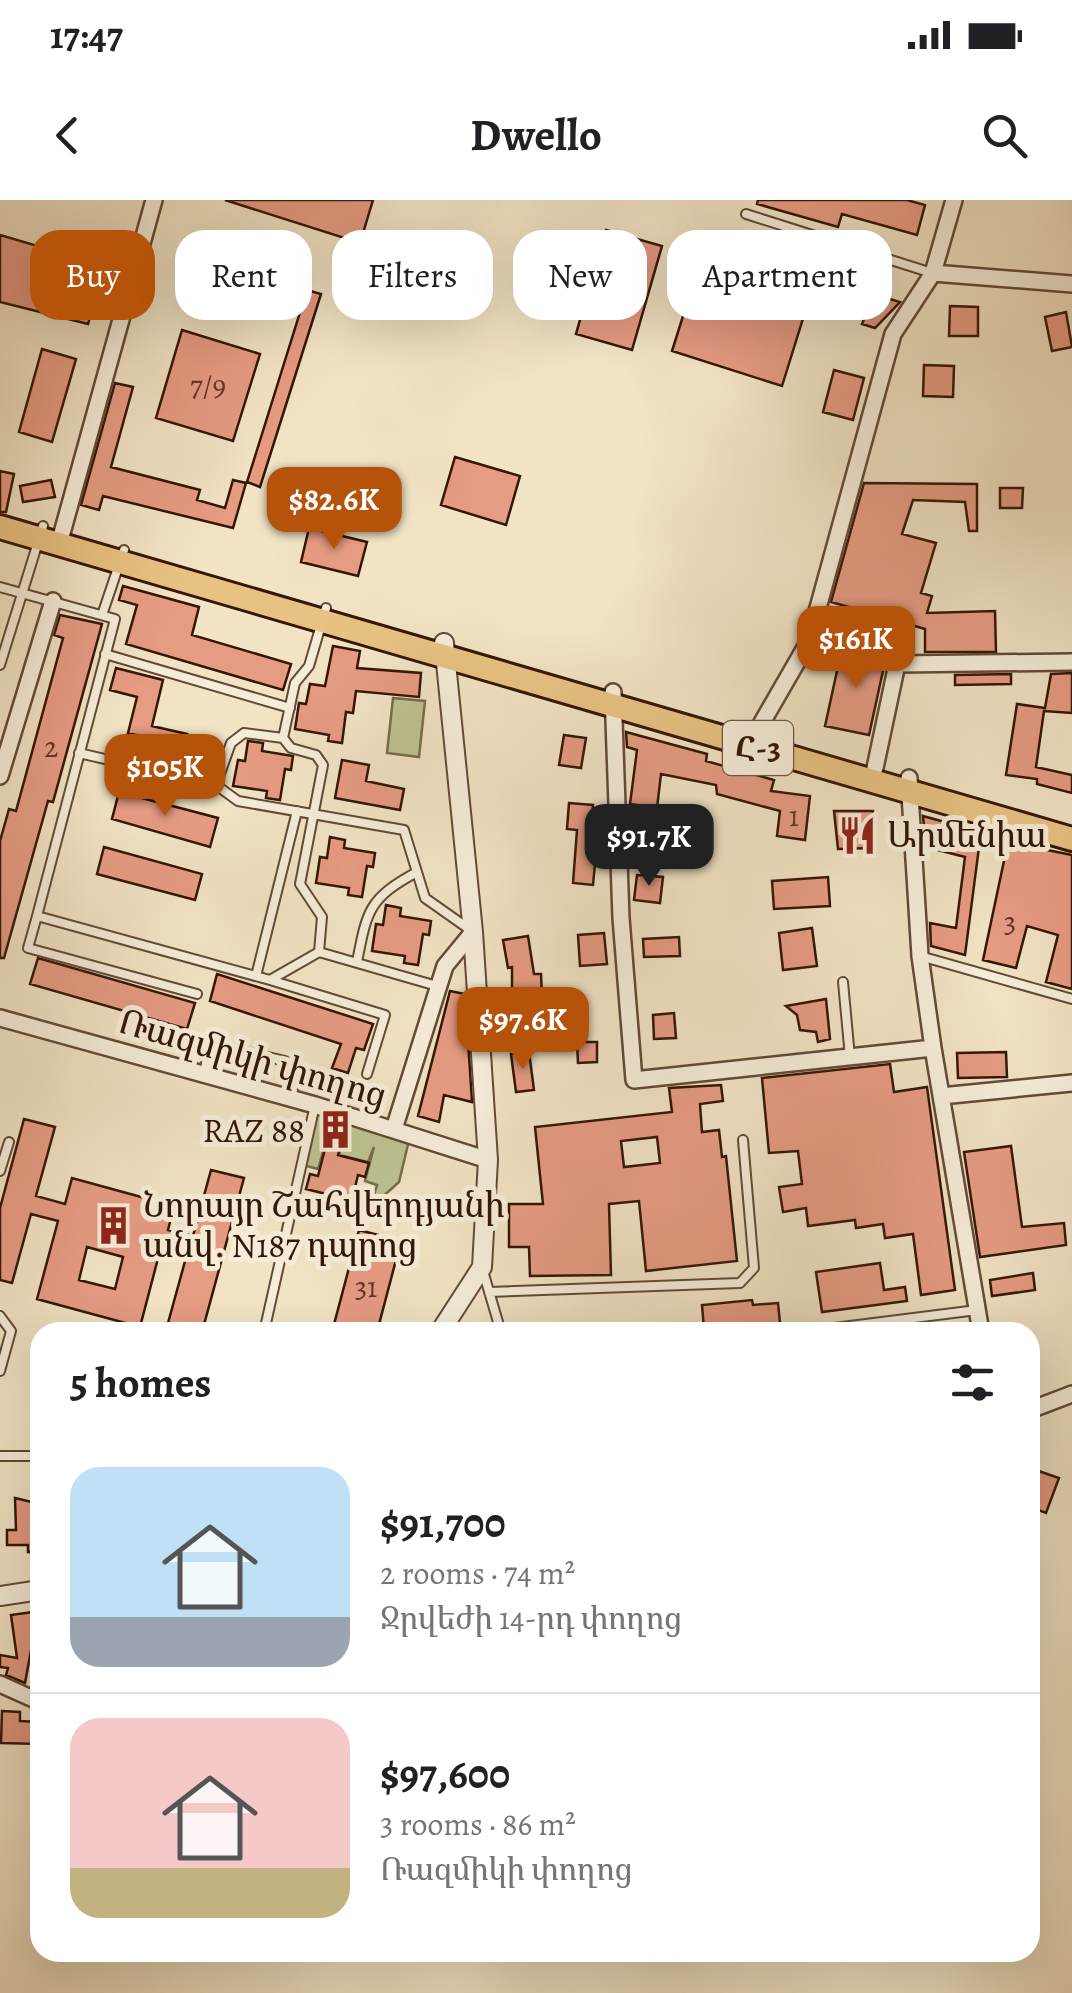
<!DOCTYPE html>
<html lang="en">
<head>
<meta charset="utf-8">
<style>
  body { margin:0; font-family:Alegreya,"Noto Serif Armenian",serif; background:#f2f2f2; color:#202124; height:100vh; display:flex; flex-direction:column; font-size:38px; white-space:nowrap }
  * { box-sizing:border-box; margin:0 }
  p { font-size:32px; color:#757577 }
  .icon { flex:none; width:55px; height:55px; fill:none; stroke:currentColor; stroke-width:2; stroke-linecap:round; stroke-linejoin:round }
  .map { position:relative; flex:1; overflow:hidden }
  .side { position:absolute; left:30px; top:1122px; width:1010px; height:640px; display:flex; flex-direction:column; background:#fff; border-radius:30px; box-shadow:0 10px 40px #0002 }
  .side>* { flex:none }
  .guide { position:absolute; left:30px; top:30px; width:1012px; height:90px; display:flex; gap:20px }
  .price { position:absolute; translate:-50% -85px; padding:0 22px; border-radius:20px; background:#b45309; color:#fff; font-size:32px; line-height:65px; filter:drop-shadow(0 2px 5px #0008) }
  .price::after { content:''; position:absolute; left:50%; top:60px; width:30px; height:22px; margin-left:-15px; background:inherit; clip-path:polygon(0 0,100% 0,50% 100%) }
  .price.current { background:#222; color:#fff }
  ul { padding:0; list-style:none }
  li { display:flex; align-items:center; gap:30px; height:250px; padding:0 40px }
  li+li { border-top:2px solid #e0e0e0 }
  li span { display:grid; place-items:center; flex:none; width:280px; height:200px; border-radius:30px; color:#555 }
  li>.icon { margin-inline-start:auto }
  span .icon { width:120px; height:120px; fill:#fffc; stroke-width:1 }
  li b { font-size:42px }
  h2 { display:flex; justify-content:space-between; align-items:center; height:120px; padding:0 40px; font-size:42px }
  .pill { padding:0 35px; border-radius:30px; background:#fff; box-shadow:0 10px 40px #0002; font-size:35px; line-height:90px }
  .pill.current { background:#b45309; color:#fff }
  .status { display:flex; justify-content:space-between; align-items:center; height:70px; padding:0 50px; background:#fff; direction:ltr }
  .status svg { height:28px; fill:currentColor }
  header { display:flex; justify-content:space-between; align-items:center; height:130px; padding:0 40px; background:#fff; font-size:45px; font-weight:600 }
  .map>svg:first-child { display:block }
  .green { fill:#bdc391; stroke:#786c4c; stroke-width:2.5 }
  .building { fill:#e69b83; stroke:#341606; stroke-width:2.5; fill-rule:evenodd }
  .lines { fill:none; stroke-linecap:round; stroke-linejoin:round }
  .service-casing { stroke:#634936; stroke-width:12 }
  .minor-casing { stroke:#634936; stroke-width:20 }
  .tertiary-casing { stroke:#634936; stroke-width:22 }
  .primary-casing { stroke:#341606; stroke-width:28 }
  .service { stroke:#f6edd9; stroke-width:8 }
  .minor { stroke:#f6edd9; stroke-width:15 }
  .tertiary { stroke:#f6edd9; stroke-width:18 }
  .primary { stroke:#e8c282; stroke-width:22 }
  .labels { text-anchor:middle; stroke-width:10; stroke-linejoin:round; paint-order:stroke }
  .number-label { font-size:30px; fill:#603725 }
  .shield { fill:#f6edd9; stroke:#6e5645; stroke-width:2.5 }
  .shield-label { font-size:32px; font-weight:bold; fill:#341606 }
  .poi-label { font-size:35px; fill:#341606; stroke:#f6edd9; text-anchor:start }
  .street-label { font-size:35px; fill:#341606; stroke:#f6edd9 }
</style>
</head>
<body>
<div class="status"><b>17:47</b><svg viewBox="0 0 49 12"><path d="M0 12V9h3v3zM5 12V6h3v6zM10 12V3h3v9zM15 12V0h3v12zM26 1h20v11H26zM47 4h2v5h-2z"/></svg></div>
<header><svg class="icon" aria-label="back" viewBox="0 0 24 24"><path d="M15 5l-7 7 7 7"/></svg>Dwello<svg class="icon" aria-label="search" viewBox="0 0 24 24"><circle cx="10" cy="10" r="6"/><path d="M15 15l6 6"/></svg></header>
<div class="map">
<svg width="1072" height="1793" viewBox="0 0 1072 1793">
  <rect width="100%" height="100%" fill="#f1e3c4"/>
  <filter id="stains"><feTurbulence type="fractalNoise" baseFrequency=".002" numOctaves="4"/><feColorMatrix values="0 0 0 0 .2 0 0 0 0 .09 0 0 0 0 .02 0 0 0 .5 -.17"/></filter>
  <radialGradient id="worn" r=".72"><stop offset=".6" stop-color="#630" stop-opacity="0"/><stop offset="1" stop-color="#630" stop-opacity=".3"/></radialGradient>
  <path class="green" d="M393,498L425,501L419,557L387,553Z
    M316,908L410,936L399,982L368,1010H363L366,997L373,998L377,985L365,981L374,947L368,962L339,955L340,949L325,945L318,969L303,965Z"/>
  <path class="building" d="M225,0H373L360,43Z
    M758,0H907L925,5L917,35L842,14L838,27L757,4Z
    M606,30L662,46L632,150L576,134Z
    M0,35L105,66L88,124L0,102Z
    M700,62L810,96L782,186L672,151Z
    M307,90L321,94L260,287L247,282Z
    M864,91L900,102L875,128L862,124L867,112L859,109Z
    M950,106L978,107V136H949Z
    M1066,112L1072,147L1052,151L1045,117Z
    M182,130L260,154L233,241L156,218Z
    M42,149L76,159L52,242L19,232Z
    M924,165L954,166L953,197L923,196Z
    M834,170L864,178L853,220L823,212Z
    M115,183L133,187L111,267L200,290L197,300L225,308L233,280L246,283L233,328L103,296L99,310L81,305Z
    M455,257L520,276L506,325L441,305Z
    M0,271L14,274L6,312H0Z
    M51,280L55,297L23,302L20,286Z
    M864,283L977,284V331H969L965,302L913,300L902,334L936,343L921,393L932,396L927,413L995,411L996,452H925V429L831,402Z
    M1000,288H1023L1022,308H1000Z
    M309,328L367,342L358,376L301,362Z
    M123,386L199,407L192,435L291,464L283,490L126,444L137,405L119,400Z
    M60,415L102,424L53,602L48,601L4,758H0V641L9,609L16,611L63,438L54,435Z
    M333,446L360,451L357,468L421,473L419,497L356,491L353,513L346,512L342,543L328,541L329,535L295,529L299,503L306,504L310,484L325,486Z
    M842,448L886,457L869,535L825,526Z
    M116,468L163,480L152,526L187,534L178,569L147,561L152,539L128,533L137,497L110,490Z
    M1072,473V513L1044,511L1036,567L1072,575V593L1037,584V579L1006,575L1017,504L1045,508L1051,474Z
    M1011,474V484L955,485V475Z
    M626,532L707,554L706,561L774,580L771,591L810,596L805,640L777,636L780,611L717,594L716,585L661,574L657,608L630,604L637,550L627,547Z
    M564,535L586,538L581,568L559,565Z
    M248,541L263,543L262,551L293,556L291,570L285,569L280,600L266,598L267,591L233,586L238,560L245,561Z
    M342,560L369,565L366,581L404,589L400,610L335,598Z
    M119,592L218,618L210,647L112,619Z
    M569,603L593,605L589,653H596L593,685L573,683L577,630L567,629Z
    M834,611H873V648L838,649Z
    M923,616L981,632L965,755L931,746L930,723L956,728L965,657L926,647Z
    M330,637L345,640L344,648L375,653L373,667L367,666L362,697L348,695L349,688L316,683L320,657L327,658Z
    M1008,642L1072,655V789L1046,782L1058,735L1027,726L1016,768L983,760Z
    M104,647L202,674L195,700L97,674Z
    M637,675L663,677L660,703L634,700Z
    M828,677L830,706L774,709L772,681Z
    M386,705L401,708L400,716L431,721L429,735L423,734L418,765L404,763L405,756L372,751L376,724L383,725Z
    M812,728L817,766L783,770L779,733Z
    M604,733L607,764L580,766L578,735Z
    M528,736L534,774H541L542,796L512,797V767L508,768L503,740Z
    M679,737L680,756L644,757L643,739Z
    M38,758L195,803L187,829L30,784Z
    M217,774L373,824L364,850L356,848L348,873L332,868L341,844L210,801Z
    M450,791L465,794L472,902L444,895L439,922L418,916Z
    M826,799L830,839L818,842L816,832L800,830L797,815L786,806Z
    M674,813L676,838L654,839L653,815Z
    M577,842H597V862L578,863Z
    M529,852L534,890L516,892L511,854Z
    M1006,852L1007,877L958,878L957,853Z
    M890,864L894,892L927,887L955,1090L921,1095L913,1034L885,1038L883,1024L856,1028L855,1020L808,1026L806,1008L783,1012L779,987L802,984L798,951L769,953L762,878Z
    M721,885L723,901L700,904L702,932L719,930L722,957L726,956L737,1061L646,1071L639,1001L609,1004L611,1075L530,1076L529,1047H509V1004H543L535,927L672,912L669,888ZM657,937L660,963L624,967L621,941Z
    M24,919L55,927L36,996L65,1004L72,978L174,1006L168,1030L193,1036L211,970L244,978L202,1132L168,1123L187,1054L161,1047L140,1127L37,1099L58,1021L31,1014L12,1083L0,1080V1008ZM87,1047L123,1057L115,1089L79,1080Z
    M326,945L340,949L338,955L369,963L365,977L358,975L350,1008L324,1001L326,994L306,989L310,974L318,976Z
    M1011,946L1022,1027L1064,1023L1066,1045L980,1057L964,952Z
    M359,1030L401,1041L377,1132H332Z
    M880,1063L884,1090L905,1087L907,1101L822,1112L816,1072Z
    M1033,1073L1035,1090L992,1096L990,1080Z
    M752,1100L753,1105L778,1103L781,1132H734L733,1126L704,1129L702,1105Z
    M1030,1268L1059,1278L1046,1313L1030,1307Z
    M15,1298L40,1304V1352H28V1345H7V1330H16Z
    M40,1411V1444L32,1445L25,1483L6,1475L8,1468L0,1467V1455L17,1458L11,1415Z
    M2,1511L20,1512V1521L40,1522V1544L1,1543Z"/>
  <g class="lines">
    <defs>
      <path id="service" d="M746,14L932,73
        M0,387L115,419L37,716L270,780L319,752L437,786
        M326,408L309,466L295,483L283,538L244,533L231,543L216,585L238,601L404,630L425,698L469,729
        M102,415L124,350
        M105,454L290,508
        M0,465L43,326
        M283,538L291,548L316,555L323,565L300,684L322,717L319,752
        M79,553L216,585
        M37,716L28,748L197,794
        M920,756L1072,799
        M357,762C367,710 369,698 417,672
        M256,776L297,611
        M270,780L385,815L367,874
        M843,782L850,857
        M204,875L208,852L218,845L285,861L294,868L292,899
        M252,888L259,855
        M0,971L9,942
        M483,1071L501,1132
        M489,1092L740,1083L754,1068L743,940
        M0,1116L11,1131L0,1171
        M818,1130L977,1110
        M264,1132L315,905
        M0,1256H40"/>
      <path id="minor" d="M933,73L1072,84
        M59,344L154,0
        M613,492L621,718L634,880L933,848L981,1132
        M756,533L809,441L893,134L933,73L954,0
        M875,568L897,464L1072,462
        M0,576L53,401
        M909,578L920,756L933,848
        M0,818L315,905L488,960
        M941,896L1072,883
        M394,929L445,766L473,732
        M1030,1210L1072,1194
        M0,1484L40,1502"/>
      <path id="tertiary" d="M440,1132L482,1067L488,960L473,732L444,443
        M0,1396L40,1390"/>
      <path id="primary" d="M0,327L1072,639"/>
    </defs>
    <use href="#service" class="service-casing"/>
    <use href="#minor" class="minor-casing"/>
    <use href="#tertiary" class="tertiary-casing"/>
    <use href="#primary" class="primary-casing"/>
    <use href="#service" class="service"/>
    <use href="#minor" class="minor"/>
    <use href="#tertiary" class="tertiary"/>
    <use href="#primary" class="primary"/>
  </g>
  <defs>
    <symbol id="restaurant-bare" viewBox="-9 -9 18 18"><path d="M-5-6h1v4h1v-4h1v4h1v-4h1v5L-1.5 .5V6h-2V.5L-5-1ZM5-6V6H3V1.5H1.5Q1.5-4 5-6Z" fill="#8f2418" stroke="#f6edd9" stroke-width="2.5" paint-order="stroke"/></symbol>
    <symbol id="building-bare" viewBox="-9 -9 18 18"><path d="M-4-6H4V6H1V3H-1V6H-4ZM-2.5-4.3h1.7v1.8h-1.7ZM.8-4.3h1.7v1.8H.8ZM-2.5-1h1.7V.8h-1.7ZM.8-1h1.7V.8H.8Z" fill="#8f2418" stroke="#f6edd9" stroke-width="2.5" paint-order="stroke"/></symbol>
  </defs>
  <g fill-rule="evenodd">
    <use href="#restaurant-bare" x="830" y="608" width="55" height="55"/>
    <use href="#building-bare" x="308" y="902" width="55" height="55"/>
    <use href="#building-bare" x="86" y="998" width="55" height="55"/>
  </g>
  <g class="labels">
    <g class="number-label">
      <text x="208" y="196">7/9</text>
      <text x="51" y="557">2</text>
      <text x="794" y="626">1</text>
      <text x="1010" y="732">3</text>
      <text x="366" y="1097">31</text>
    </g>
    <rect class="shield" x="723" y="521" width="70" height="54" rx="8"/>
    <g class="shield-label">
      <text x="758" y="559">Հ-3</text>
    </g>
    <g class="poi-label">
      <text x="887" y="647">Արմենիա</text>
      <text x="305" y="942" text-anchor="end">RAZ 88</text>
      <text x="143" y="1017">Նորայր Շահվերդյանի<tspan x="143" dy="40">անվ. N187 դպրոց</tspan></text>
    </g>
    <g class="street-label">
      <text transform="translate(253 858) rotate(16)" y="12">Ռազմիկի փողոց</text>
    </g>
  </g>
  <rect width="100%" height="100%" filter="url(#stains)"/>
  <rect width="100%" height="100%" fill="url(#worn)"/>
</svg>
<b class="price" style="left:334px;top:352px">$82.6K</b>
<b class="price" style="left:856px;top:491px">$161K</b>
<b class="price" style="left:165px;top:619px">$105K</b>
<b class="price current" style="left:649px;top:689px">$91.7K</b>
<b class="price" style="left:523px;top:872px">$97.6K</b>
<div class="guide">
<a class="pill current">Buy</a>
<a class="pill">Rent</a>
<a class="pill">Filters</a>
<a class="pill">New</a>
<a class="pill">Apartment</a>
</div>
<section class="side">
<h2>5 homes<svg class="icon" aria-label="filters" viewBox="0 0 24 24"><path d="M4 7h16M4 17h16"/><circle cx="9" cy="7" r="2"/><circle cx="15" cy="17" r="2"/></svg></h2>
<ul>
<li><span style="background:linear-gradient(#bfe0f5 75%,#9aa5b1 0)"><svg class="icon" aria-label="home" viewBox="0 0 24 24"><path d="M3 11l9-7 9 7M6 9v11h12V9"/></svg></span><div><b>$91,700</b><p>2 rooms · 74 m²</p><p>Ջրվեժի 14-րդ փողոց</p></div></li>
<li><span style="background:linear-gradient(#f6c9c9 75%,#c2b280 0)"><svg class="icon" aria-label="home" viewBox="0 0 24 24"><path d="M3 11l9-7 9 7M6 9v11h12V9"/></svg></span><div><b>$97,600</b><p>3 rooms · 86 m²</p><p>Ռազմիկի փողոց</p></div></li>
</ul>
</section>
</div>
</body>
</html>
